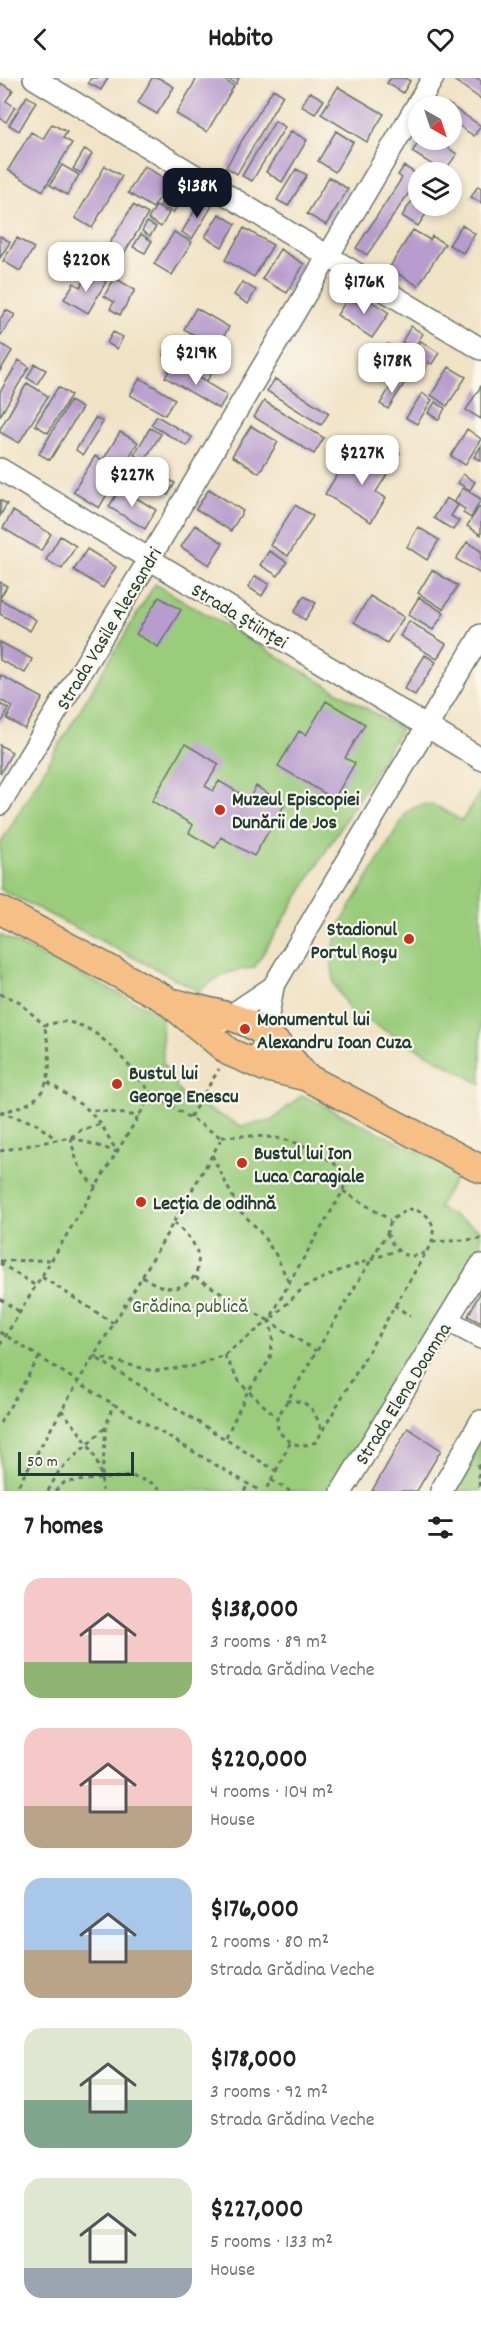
<!DOCTYPE html>
<html lang="en">
<head>
<meta charset="utf-8">
<style>
  body { margin:0; font-family:Dekko,sans-serif; background:#f6f6f6; color:#222; height:100vh; display:flex; flex-direction:column; font-size:22px; white-space:nowrap }
  * { box-sizing:border-box; margin:0 }
  p { font-size:20px; color:#767676 }
  .icon { flex:none; width:33px; height:33px; fill:none; stroke:currentColor; stroke-width:2; stroke-linecap:round; stroke-linejoin:round }
  .map { position:relative; height:1413px; overflow:hidden }
  .details { display:flex; flex-direction:column; background:#fff; flex:1 }
  .details>* { flex:none }
  .needle { width:39px; rotate:141deg }
  .controls { position:absolute; left:408px; top:18px; display:grid; gap:12px }
  .controls a { display:grid; place-items:center; width:54px; height:54px; border-radius:50%; background:#fff; box-shadow:0 3px 9px #0003; font-size:30px }
  .scale { position:absolute; left:18px; bottom:15px; width:116px; box-sizing:border-box; padding-left:6px; border:3px solid #1f3d34; border-top:0; font-size:16px; line-height:21px; white-space:nowrap; color:#1f3d34; -webkit-text-stroke:4px #fbf7ec; paint-order:stroke }
  .price { position:absolute; translate:-50% -51px; padding:0 14px; border-radius:12px; background:#fff; color:#222; font-size:20px; line-height:39px; filter:drop-shadow(0 2px 3px #0008) }
  .price::after { content:''; position:absolute; left:50%; top:36px; width:18px; height:14px; margin-left:-9px; background:inherit; clip-path:polygon(0 0,100% 0,50% 100%) }
  .price.on { background:#111827; color:#fff }
  ul { padding:0; list-style:none }
  li { display:flex; align-items:center; gap:18px; height:150px; padding:0 24px }
  li span { display:grid; place-items:center; flex:none; width:168px; height:120px; border-radius:18px; color:#555 }
  li>.icon { margin-inline-start:auto }
  span .icon { width:72px; height:72px; fill:#fffc; stroke-width:1 }
  li b { font-size:26px }
  h2 { display:flex; justify-content:space-between; align-items:center; height:72px; padding:0 24px; font-size:26px }
  header { display:flex; justify-content:space-between; align-items:center; height:78px; padding:0 24px; background:#fff; font-size:27px; font-weight:700 }
  .map>svg:first-child { display:block }
  .green { fill:#9acc7c; stroke:#5c8458; stroke-width:1.5 }
  .building { fill:#b89ccd }
  .lines { fill:none; stroke-linecap:round; stroke-linejoin:round }
  .minor-casing { stroke:#687767; stroke-width:24 }
  .major-casing { stroke:#687767; stroke-width:30 }
  .path { stroke:#687767; stroke-width:3; stroke-dasharray:4.5 4.5; stroke-linecap:butt }
  .minor { stroke:#fff; stroke-width:21 }
  .major { stroke:#f5bf86; stroke-width:27 }
  .poi-dot { fill:#c8321e; stroke:#fbf7ec; stroke-width:2 }
  .labels { text-anchor:middle; stroke-width:4.5; stroke-linejoin:round; paint-order:stroke }
  .street-label { font-size:20px; fill:#1f3d34; stroke:#fbf7ec }
  .poi-label { font-size:20px; font-weight:bold; fill:#1f3d34; stroke:#fbf7ec; text-anchor:start }
  .park-label { font-size:20px; fill:#3e6146; stroke:#fbf7ec }
</style>
</head>
<body>
<header><svg class="icon" aria-label="back" viewBox="0 0 24 24"><path d="M15 5l-7 7 7 7"/></svg>Habito<svg class="icon" aria-label="heart" viewBox="0 0 24 24"><path d="M12 20l-8-8c-3-5 5-10 8-4 3-6 11-1 8 4z"/></svg></header>
<div class="map">
<svg width="481" height="1413" viewBox="0 0 481 1413">
  <rect width="100%" height="100%" fill="#fbf7ec"/>
  <filter id="ink" filterUnits="userSpaceOnUse"><feTurbulence type="fractalNoise" baseFrequency=".0167" numOctaves="2"/><feDisplacementMap in="SourceGraphic" scale="12" xChannelSelector="R" yChannelSelector="G"/><feConvolveMatrix kernelMatrix="1 2 1 2 8 2 1 2 1" color-interpolation-filters="sRGB"/></filter>
  <filter id="wash" filterUnits="userSpaceOnUse"><feTurbulence type="fractalNoise" baseFrequency=".008" numOctaves="4" result="noise"/><feDisplacementMap in="SourceGraphic" scale="24" xChannelSelector="R" yChannelSelector="G"/><feGaussianBlur stdDeviation="1.35" result="paint"/><feColorMatrix in="noise" values="0 0 0 0 0 0 0 0 0 0 0 0 0 0 0 0 0 1.4 0 .05"/><feComposite in="paint" operator="in"/></filter>
  <g filter="url(#wash)">
    <rect width="100%" height="100%" fill="#f0e2c5"/>
    <path class="green" d="M155,506L401,651L254,890C228,892 219,898 199,913L0,811V766Z
      M481,713V1006L350,933L334,906L331,877L341,845L407,734C431,718 440,731 462,743Z
      M0,857L162,937L163,985L182,1018L241,1048L271,1043L302,1017L459,1094L438,1130L481,1152V1187L342,1413H0Z
      M481,1355V1413H454L449,1410Z"/>
    <g id="blocks">
      <path class="building" d="M91,0H108L101,12L88,5Z
        M152,0H159L174,9L157,36L138,25Z
        M197,0H221L234,8L207,54L176,36Z
        M226,0H239L236,6Z
        M391,0H405L410,3L403,15L387,5Z
        M451,0H477L481,3V21Z
        M0,5L13,12L6,23L15,29L6,44L0,40Z
        M338,9L384,36L367,64L321,36Z
        M273,11L283,17L237,96L226,89Z
        M310,14L324,22L315,36L301,28Z
        M27,18L36,24L19,53L9,47Z
        M448,26L481,48L474,58L452,43V28H446Z
        M275,43L285,49L252,103L242,98Z
        M52,46L67,54L63,60L72,65L43,113L8,92L31,54L43,61Z
        M291,53L307,62L282,104L266,94Z
        M336,53L353,64L335,94L318,83Z
        M420,62H436L457,76L444,94L412,74Z
        M85,71L92,76L81,95L73,91Z
        M62,87L79,97L67,117L50,107Z
        M105,88L122,98L92,150L75,140Z
        M144,88L169,103L153,130L128,115Z
        M404,88L418,97V110L414,107L367,177L356,170L402,100L398,97Z
        M296,91L307,97L288,128L277,122Z
        M329,99L348,111L326,147L307,136Z
        M173,106L186,113L173,135L160,127Z
        M478,108L481,110V125L471,119Z
        M417,115L418,128H431L418,148L402,138Z
        M201,122L212,128L192,161L182,154Z
        M133,127L148,136L109,200L94,191Z
        M156,128L169,135L161,149L148,141Z
        M219,136L236,146L222,169L205,159Z
        M147,144L156,149L150,158L142,153Z
        M462,147L475,156L463,175L449,167Z
        M244,150L273,167L254,199L225,182Z
        M413,152L430,162L432,158L445,166L418,208L389,190Z
        M174,154L192,164L172,197L154,186Z
        M141,156L152,163L145,175L133,169Z
        M0,158L10,164L0,180Z
        M17,160L34,170L20,193L3,183Z
        M280,171L304,186L287,215L262,201Z
        M89,194L106,204L88,235L64,221L74,205L80,209Z
        M115,200L135,212L120,237L110,231L114,224L104,218Z
        M242,204L256,212L248,226L234,217Z
        M362,217L389,235L372,260L337,237L348,220L357,225Z
        M196,230L229,249L217,270L184,251Z
        M6,232L15,237L0,258V241Z
        M411,248L423,256L413,271L402,264Z
        M113,254L123,259L117,271L107,265Z
        M421,263L439,275L432,286L429,284L422,296L407,287Z
        M0,265L12,273L0,293Z
        M171,265L214,291L207,303L163,277Z
        M388,266L407,278L392,302L361,283L369,270L381,278Z
        M19,282L29,289L0,338V314Z
        M174,285L227,317L219,331L165,299Z
        M35,286L46,292L37,306L27,300Z
        M449,289L466,299L447,328L431,317Z
        M140,300L175,321L165,337L130,317Z
        M275,301L329,335L321,347L267,313Z
        M395,301L404,306L388,331L380,326Z
        M27,305L48,318L19,365L0,354V351Z
        M481,308V341L466,332Z
        M58,309L71,317L48,355L35,347Z
        M422,315L432,322L417,346L406,340Z
        M70,323L82,330L50,382L39,376Z
        M264,323L324,360L314,376L254,339Z
        M435,324L445,330L439,342L428,335Z
        M157,338L192,359L187,368L151,347Z
        M95,340L103,344L83,377L76,372Z
        M251,348L278,364L259,395L232,378Z
        M150,350L161,356L144,383L134,377Z
        M467,351L481,361L465,387L451,378Z
        M120,354L138,364L99,430L73,414L95,378L103,382Z
        M481,368V383L474,379Z
        M390,369L400,375L376,414L386,420L371,444L325,416L348,379L374,395Z
        M146,388L175,405L168,417L139,399Z
        M463,396L475,404L470,412L458,405Z
        M120,410L156,432L145,451L109,429Z
        M463,410L481,421L471,440L463,435L465,431L454,424Z
        M209,411L243,433L231,453L196,431Z
        M446,420L458,427L451,438L459,443L453,452L434,440Z
        M0,422L7,426L0,438Z
        M295,427L313,438L288,478L270,467Z
        M479,429L481,431V457L467,448Z
        M13,433L51,456L41,473L3,450Z
        M195,447L223,465L209,487L181,469Z
        M418,449L439,462L427,482L407,469Z
        M60,458L76,468L62,491L46,482Z
        M467,464L481,473V496L456,481Z
        M87,471L116,489L103,510L74,492Z
        M269,473L287,484L278,498L260,487Z
        M432,492L458,508L443,531L418,515Z
        M255,498L269,506L262,518L248,509Z
        M0,504L7,508L0,520Z
        M304,518L316,525L305,542L294,534Z
        M370,518L404,539L387,565L354,544Z
        M159,519L181,532L158,569L136,556Z
        M419,519L444,535L433,552L408,537Z
        M0,521L36,542L30,553L0,536Z
        M409,543L446,566L437,581L400,558Z
        M0,564L32,581L25,595L0,582Z
        M425,577L436,584L415,617L404,611Z
        M0,597L43,620L25,651L7,641L13,629L0,622Z
        M326,623L365,646L345,680L355,685L334,721L278,688L299,653L306,657Z
        M0,626L9,631L0,647Z
        M185,666L219,686L205,708L213,713L219,703L249,721L256,708L285,726L254,778L221,759L215,770L189,755L193,747L152,723Z
        M0,667L12,674L0,696Z
        M481,1213V1245L468,1238Z
        M408,1350L441,1372L417,1413H372Z"/>
    </g>
  </g>
  <g filter="url(#ink)">
    <use href="#blocks" fill-opacity="0" stroke="#687767" stroke-width="1.5"/>
    <g class="lines">
      <defs>
        <path id="minor" d="M34,0L481,271
          M0,391L481,681
          M0,726L144,490L433,0
          M221,944L273,909
          M249,984L262,972L273,909L481,557
          M447,1242L481,1260
          M342,1413L481,1187
          M441,1413L481,1343"/>
        <path id="major" d="M0,832L165,921L229,974L264,989L306,999L481,1091
          M176,925C205,934 239,936 264,955C280,966 293,984 306,999"/>
      </defs>
      <use href="#minor" class="minor-casing"/>
      <use href="#major" class="major-casing"/>
      <path class="path" d="M0,916L18,923L44,947C51,946 60,943 67,944C102,948 131,991 152,1016
        M48,1004L87,1031L139,1038
        M0,1034C7,1034 15,1030 22,1028C57,1016 51,975 44,947
        M0,1036L2,1035L35,1045L56,1061
        M190,1039L219,991
        M71,1059L117,1074L101,1046L87,1031
        M71,1059C74,1079 80,1095 96,1109
        M222,1059C259,1056 293,1058 325,1079C332,1083 342,1091 344,1099C345,1103 344,1109 343,1113L289,1205L269,1243L273,1257L270,1281L248,1313L225,1361
        M0,1073L71,1059L81,1052L101,1046
        M212,1077L239,1132L258,1151L276,1177L289,1205
        M343,1113L390,1142
        M408,1131C429,1133 436,1144 432,1164L316,1364C298,1371 291,1366 278,1353L277,1340L387,1155L391,1142Z
        M387,1155C395,1174 406,1184 426,1174
        M432,1164L481,1161
        M0,1183L51,1182
        M0,1185L36,1208
        M42,1199L113,1245
        M142,1199C149,1202 157,1208 164,1209C192,1215 206,1189 194,1167C190,1159 181,1152 175,1145
        M195,1199L269,1243L304,1209L336,1194L398,1172
        M0,1221L20,1234
        M394,1227L410,1238
        M0,1254L113,1326L260,1413
        M0,1267L152,1016L222,1060L142,1199L78,1304L15,1413
        M224,1277L241,1306L276,1339
        M94,1278L154,1293L194,1288L224,1277L269,1243L316,1273
        M98,1281L276,1393L265,1413
        M286,1323C310,1321 314,1333 322,1352
        M61,1332C81,1355 103,1381 102,1413
        M0,1345L40,1278
        M478,1386L480,1413
        M276,1393L290,1365
        M102,1398L106,1349L113,1326
        M271,1402L290,1413
        M48,1413L59,1393L106,1349
        M55,1413L65,1404L131,1398L150,1404L164,1413
        M244,1413L249,1405"/>
      <use href="#minor" class="minor"/>
      <use href="#major" class="major"/>
    </g>
  </g>
  <g class="poi-dot">
    <circle cx="220" cy="732" r="6"/>
    <circle cx="409" cy="861" r="6"/>
    <circle cx="245" cy="951" r="6"/>
    <circle cx="117" cy="1006" r="6"/>
    <circle cx="242" cy="1085" r="6"/>
    <circle cx="141" cy="1124" r="6"/>
  </g>
  <g class="labels">
    <g class="street-label">
      <text transform="translate(240 537) rotate(31)" y="7">Strada Științei</text>
      <text transform="translate(108 550) rotate(-59)" y="7">Strada Vasile Alecsandri</text>
      <text transform="translate(402 1315) rotate(-58)" y="7">Strada Elena Doamna</text>
    </g>
    <g class="poi-label">
      <text x="232" y="727">Muzeul Episcopiei<tspan x="232" dy="23">Dunării de Jos</tspan></text>
      <text x="397" y="857" text-anchor="end">Stadionul<tspan x="397" dy="23">Portul Roșu</tspan></text>
      <text x="257" y="947">Monumentul lui<tspan x="257" dy="23">Alexandru Ioan Cuza</tspan></text>
      <text x="129" y="1001">Bustul lui<tspan x="129" dy="23">George Enescu</tspan></text>
      <text x="254" y="1081">Bustul lui Ion<tspan x="254" dy="23">Luca Caragiale</tspan></text>
      <text x="153" y="1131">Lecția de odihnă</text>
    </g>
    <g class="park-label">
      <text x="190" y="1234">Grădina publică</text>
    </g>
  </g>
</svg>
<div class="controls">
<a><svg class="needle" viewBox="-14 -14 28 28"><path d="M0-13l5 13h-10z" fill="#e53935"/><path d="M0 13l5-13h-10z" fill="#767676"/></svg></a>
<a><svg class="icon" aria-label="layers" viewBox="0 0 24 24"><path d="M12 4l9 5-9 5-9-5zM3 14l9 5 9-5"/></svg></a>
</div>
<div class="scale">50 m</div>
<b class="price on" style="left:197px;top:141px">$138K</b>
<b class="price" style="left:86px;top:215px">$220K</b>
<b class="price" style="left:364px;top:237px">$176K</b>
<b class="price" style="left:196px;top:308px">$219K</b>
<b class="price" style="left:392px;top:316px">$178K</b>
<b class="price" style="left:362px;top:408px">$227K</b>
<b class="price" style="left:132px;top:430px">$227K</b>
</div>
<section class="details">
<h2>7 homes<svg class="icon" aria-label="filters" viewBox="0 0 24 24"><path d="M4 7h16M4 17h16"/><circle cx="9" cy="7" r="2"/><circle cx="15" cy="17" r="2"/></svg></h2>
<ul>
<li><span style="background:linear-gradient(#f6c9c9 70%,#8fb573 0)"><svg class="icon" aria-label="home" viewBox="0 0 24 24"><path d="M3 11l9-7 9 7M6 9v11h12V9"/></svg></span><div><b>$138,000</b><p>3 rooms · 89 m²</p><p>Strada Grădina Veche</p></div></li>
<li><span style="background:linear-gradient(#f6c9c9 65%,#b9a48a 0)"><svg class="icon" aria-label="home" viewBox="0 0 24 24"><path d="M3 11l9-7 9 7M6 9v11h12V9"/></svg></span><div><b>$220,000</b><p>4 rooms · 104 m²</p><p>House</p></div></li>
<li><span style="background:linear-gradient(#a9c7e8 60%,#b9a48a 0)"><svg class="icon" aria-label="home" viewBox="0 0 24 24"><path d="M3 11l9-7 9 7M6 9v11h12V9"/></svg></span><div><b>$176,000</b><p>2 rooms · 80 m²</p><p>Strada Grădina Veche</p></div></li>
<li><span style="background:linear-gradient(#dfe7d0 60%,#7fa58c 0)"><svg class="icon" aria-label="home" viewBox="0 0 24 24"><path d="M3 11l9-7 9 7M6 9v11h12V9"/></svg></span><div><b>$178,000</b><p>3 rooms · 92 m²</p><p>Strada Grădina Veche</p></div></li>
<li><span style="background:linear-gradient(#dfe7d0 75%,#9aa5b1 0)"><svg class="icon" aria-label="home" viewBox="0 0 24 24"><path d="M3 11l9-7 9 7M6 9v11h12V9"/></svg></span><div><b>$227,000</b><p>5 rooms · 133 m²</p><p>House</p></div></li>
</ul>
</section>
</body>
</html>
